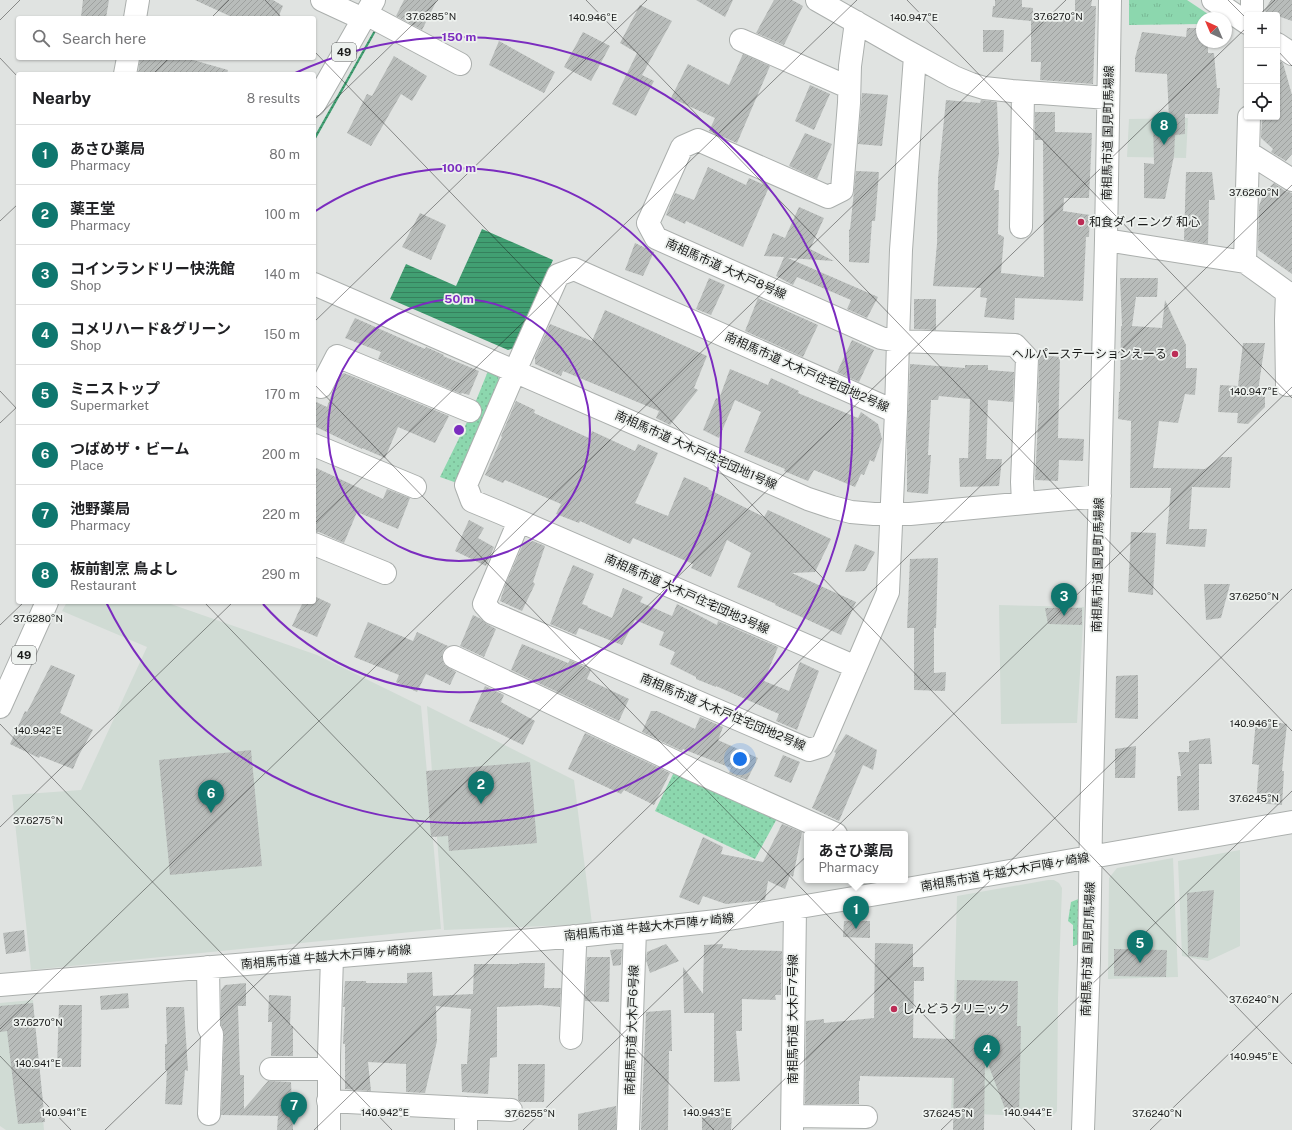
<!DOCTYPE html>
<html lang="en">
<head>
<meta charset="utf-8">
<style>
	body { margin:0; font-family:"Public Sans","Noto Sans JP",sans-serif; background:#f2f2f2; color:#202124 }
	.controls { position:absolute; right:12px; top:12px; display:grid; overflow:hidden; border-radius:4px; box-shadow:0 1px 3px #0004 }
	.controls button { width:36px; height:36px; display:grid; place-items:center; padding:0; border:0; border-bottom:1px solid #e0e0e0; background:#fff; color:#202124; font:20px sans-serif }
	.compass { position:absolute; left:1196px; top:12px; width:36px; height:36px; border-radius:50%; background:#fff; box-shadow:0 1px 3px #0004; rotate:316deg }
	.you { position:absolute; left:740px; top:759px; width:14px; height:14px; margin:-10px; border:3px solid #fff; border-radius:50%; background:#1a73e8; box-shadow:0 0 0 6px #1a73e833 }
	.badge { display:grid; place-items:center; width:26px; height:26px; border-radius:50%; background:#0f766e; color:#fff; font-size:13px; font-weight:700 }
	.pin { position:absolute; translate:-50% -33px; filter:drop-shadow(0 1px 2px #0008) }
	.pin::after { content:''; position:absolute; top:21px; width:14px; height:12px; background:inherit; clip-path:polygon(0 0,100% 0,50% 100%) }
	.popup { position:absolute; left:804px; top:831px; width:104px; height:52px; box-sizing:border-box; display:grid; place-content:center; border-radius:4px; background:#fff; filter:drop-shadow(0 1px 3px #0005); font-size:13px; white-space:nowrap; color:#757577 }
	.popup b { font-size:15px; color:#202124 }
	.popup::after { content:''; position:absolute; left:50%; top:100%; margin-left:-8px; border:8px solid transparent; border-top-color:#fff }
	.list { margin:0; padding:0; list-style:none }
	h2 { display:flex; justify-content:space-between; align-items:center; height:52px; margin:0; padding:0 16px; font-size:17px }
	h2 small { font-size:13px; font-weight:400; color:#757577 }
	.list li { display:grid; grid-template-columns:26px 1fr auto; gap:12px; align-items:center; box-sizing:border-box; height:60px; padding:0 16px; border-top:1px solid #e0e0e0 }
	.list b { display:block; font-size:15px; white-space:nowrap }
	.list p { margin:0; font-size:13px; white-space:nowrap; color:#757577 }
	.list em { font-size:13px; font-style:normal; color:#757577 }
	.icon { flex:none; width:22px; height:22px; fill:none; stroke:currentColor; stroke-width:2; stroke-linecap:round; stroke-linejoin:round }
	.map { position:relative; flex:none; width:1292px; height:1130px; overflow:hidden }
	.search { position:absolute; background:#fff; box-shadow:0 1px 3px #0004; left:16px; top:16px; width:300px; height:44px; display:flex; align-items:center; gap:10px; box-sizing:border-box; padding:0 14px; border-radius:4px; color:#757577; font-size:15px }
	.panel { position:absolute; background:#fff; box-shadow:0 1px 3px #0004; left:16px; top:72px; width:300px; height:532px; border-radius:4px }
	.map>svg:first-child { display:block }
	.built { fill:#d0dbd4 }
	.grass { fill:url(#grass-dots) }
	.park { fill:url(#park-tufts) }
	.water { fill:url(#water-rules) }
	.building { fill:url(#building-hatch) }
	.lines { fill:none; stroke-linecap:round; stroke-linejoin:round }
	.minor-casing { stroke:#abafad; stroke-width:24 }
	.major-casing { stroke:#abafad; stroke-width:24 }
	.minor { stroke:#fff; stroke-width:22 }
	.major { stroke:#fff; stroke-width:22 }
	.ticks { fill:none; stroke:#1a1b1a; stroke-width:1; stroke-opacity:0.45 }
	.ring { fill:none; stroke:#7b2cbf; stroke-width:2 }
	.poi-dot { fill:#bc2c55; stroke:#edf1ee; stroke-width:1.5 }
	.labels { text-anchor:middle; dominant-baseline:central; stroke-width:3.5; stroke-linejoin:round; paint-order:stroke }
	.shield { fill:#edf1ee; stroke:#595b5a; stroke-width:1 }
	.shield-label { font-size:11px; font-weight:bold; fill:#1a1b1a }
	.street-label { font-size:12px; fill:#1a1b1a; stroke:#edf1ee }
	.poi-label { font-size:12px; fill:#1a1b1a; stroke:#edf1ee; text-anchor:start }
	.ticks-label { font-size:10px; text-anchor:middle; fill:#1a1b1a; stroke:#edf1ee; stroke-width:3.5; stroke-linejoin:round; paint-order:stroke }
	.centre { fill:#7b2cbf; stroke:#edf1ee; stroke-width:2 }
	.ring-label { font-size:12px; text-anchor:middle; font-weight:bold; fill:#7b2cbf; stroke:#edf1ee; stroke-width:3.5; stroke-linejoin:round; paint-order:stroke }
</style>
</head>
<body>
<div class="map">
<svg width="1292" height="1130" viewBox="0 0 1292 1130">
	<defs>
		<pattern id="grass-dots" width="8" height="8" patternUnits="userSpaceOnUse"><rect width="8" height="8" fill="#8cd7ae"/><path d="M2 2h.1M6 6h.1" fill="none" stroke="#78b895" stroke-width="1.8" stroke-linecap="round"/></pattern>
		<pattern id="park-tufts" width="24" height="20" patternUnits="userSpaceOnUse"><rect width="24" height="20" fill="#8cd7ae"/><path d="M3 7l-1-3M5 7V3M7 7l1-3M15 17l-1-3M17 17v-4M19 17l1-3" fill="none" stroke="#78b895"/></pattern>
		<pattern id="water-rules" width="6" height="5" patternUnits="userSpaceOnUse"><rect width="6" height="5" fill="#419f72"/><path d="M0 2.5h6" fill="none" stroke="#36815d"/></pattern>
		<pattern id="building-hatch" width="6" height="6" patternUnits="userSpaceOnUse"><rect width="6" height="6" fill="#b8bcba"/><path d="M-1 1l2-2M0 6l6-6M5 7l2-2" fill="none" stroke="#9ea19f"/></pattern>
	</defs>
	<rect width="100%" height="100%" fill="#e0e3e1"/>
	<path class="built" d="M1188 118 1186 158 1127 157 1129 119Z
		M67 602H165L317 655 421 706 441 929 31 970 12 795 81 790 147 647 62 611Z
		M999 605 1084 607 1077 723 1001 724Z
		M427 706 574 780 592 924 444 930Z
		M1240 850V946L1208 961 1182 956 1178 861Z
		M1173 858 1178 977 1108 979 1109 878 1117 868Z
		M1048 880H1054L1059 883 1062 888 1058 998 1057 1111 1052 1117 951 1113 957 896Z
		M33 1000 44 1130H6L0 1126V1003Z"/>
	<path class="grass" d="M488 371 498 375 500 388 457 483 440 477 469 418Z
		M677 766 780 813 755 859 655 811Z
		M1081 898 1079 944 1073 946V925L1068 921 1071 902Z"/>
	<path class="park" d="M1129 0H1187L1214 18H1202V24L1129 25Z"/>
	<path class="water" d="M377 25 379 26 314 142V137Z
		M482 229 553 260 514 348 508 350 390 299 406 264 456 286Z"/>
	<path class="building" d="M83 0H109L106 18 81 17Z
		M195 0H273L283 6 278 18H234Z
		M404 0H437L422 30 396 16Z
		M696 0H733L725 17Z
		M774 0H792L803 6 784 45 756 33Z
		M995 0H1022V7L1033 8V12L1075 13V0H1092L1091 6H1096L1093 84 1040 80 1041 62H1031V21L992 17 993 6H995Z
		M1271 0H1292V21L1264 11Z
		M640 5 672 21 642 75 654 81 636 116 612 104 637 53 620 43Z
		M1187 28H1202V42H1208V53H1214L1217 88H1220L1218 114H1185V134L1175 135 1174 156 1165 199 1144 198V163L1154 164 1153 119H1169L1167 74 1135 72V58L1142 32 1186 37Z
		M983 30H1004L1003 52H983Z
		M583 32 610 46 591 81 564 67Z
		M499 41 555 72 544 93 489 65Z
		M743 54 770 66 737 143 709 131 715 118 671 98 688 64 729 85Z
		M394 56 427 76 412 101 401 94 371 146 347 133 367 94 372 96Z
		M140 58H186L228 70 227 74H138Z
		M1277 59 1283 63 1292 95V154L1286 161 1271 152 1273 149 1261 138 1262 117H1277Z
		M810 85 830 94 814 130 795 121Z
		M862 93 888 95 882 146 858 144Z
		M946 100 980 103 981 100 997 102 999 153 994 190H999L998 234 1004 237 1001 273 1044 277 1043 140H1035V112H1055V132L1092 133 1089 198H1064L1063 211 1090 215 1089 237H1086L1083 301 1015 298 1014 320 984 317 987 298 980 297 981 288 933 286 937 244 938 178Z
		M805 133 832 144 817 179 789 166Z
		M708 167 746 185 749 178 769 187 743 247 686 221 685 224 666 215 675 193 694 200Z
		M856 171 879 172 875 221H872L869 263 849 262V229L850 230Z
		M1186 172H1212L1215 200H1209L1208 244 1184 240Z
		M1274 183 1285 191 1292 193V274L1258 250 1259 206 1264 192Z
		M799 207 824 218 810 249 834 261 788 258 878 297 867 318 847 309 851 300 797 277 793 285 776 276 784 257 764 256 773 233 785 238Z
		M420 213 446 225 431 260 402 247Z
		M635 243 654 252 643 276 625 270Z
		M709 278 725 285 711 315 696 309Z
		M1120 278H1158L1157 297H1136L1132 326 1162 328 1165 300 1186 345V368H1197L1195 395 1185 394 1178 423 1159 421 1153 468 1205 469 1221 457H1232L1230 488 1192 487 1189 529H1207L1205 547 1166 544 1171 488H1130L1131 421 1118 419 1119 392H1120L1121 326H1122Z
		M758 298 818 325 803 357 745 331Z
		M914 299H936V330L914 329Z
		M605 310 707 356 694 388 698 390 670 425 656 418 659 411 563 371 561 376 535 364V357L550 324 592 341Z
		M355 318 425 349 426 347 444 355 443 356 479 371 469 395 462 393 461 394 378 359 381 352 345 338Z
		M852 340 874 350 859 382 837 372Z
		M1243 343H1265L1258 391H1265V407L1248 424 1237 423 1238 413 1218 412 1220 385 1238 386Z
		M1039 355 1060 357 1058 438 1084 439 1083 461 1059 460 1058 481 1035 480 1039 403H1038Z
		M910 364 965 368V365H988V370L1014 372 1013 402 988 400 986 459H1002L999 486 960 487 959 458H968L970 399 939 396 938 400H931L928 455H931L928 494 907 492V438Z
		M730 369 768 385 771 378 799 391 798 393 858 418 861 412 878 424 882 439 874 462 870 460 864 475 861 474 855 487 814 470 808 481 784 471 785 469 744 452 761 412 735 400 719 438 703 430 716 398 719 399Z
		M344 373 449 416 435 443 398 427 385 458 362 448V449L314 426V401L327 407 332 393 341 375Z
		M516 401 535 410 534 413 589 438 592 431 635 451 638 444 658 453 635 503 668 516 684 477 709 488 708 489 764 517 768 510 831 539 815 572 792 573 856 602 841 635 775 605 776 604 737 587 751 553 727 540 711 577 691 568 693 564 633 538 630 544 580 521 579 523 556 514 561 504 505 480 503 483 485 475 502 437 501 436Z
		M314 467 383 499 387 489 410 498 398 529 357 512 344 543 319 532H314Z
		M469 520 484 528 478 538 494 547 486 566 455 551Z
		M1131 532 1156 533 1153 595 1128 592Z
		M533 541 545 546 533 582 535 584 522 611 500 601 506 583 523 544Z
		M855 544 875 552 865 571 845 572Z
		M938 558 936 628H934V673L946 672 945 691 914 690V628H907L910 559Z
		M573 565 594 574 582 604 588 606 587 607 612 618 623 588 643 597 640 602 672 616 677 604 717 625 718 621 778 647 764 681 789 691 800 662 819 671 797 730 776 721 779 714 716 686V687L696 679V677L670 664 675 652 659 645 664 632 635 620 622 645 579 628 576 635 550 624 563 589Z
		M1204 584H1230L1221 618 1206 620Z
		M314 596 331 604 317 637 292 626 303 602H314Z
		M1045 608H1082V625L1048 624Z
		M473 615 481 619 487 624 496 629 484 657 460 646Z
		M368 622 413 641 417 632 448 646 443 651 442 658 444 664 456 672 450 685 426 674 417 692 396 682 399 675 354 657Z
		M522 644 568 663 570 660 591 670 587 679 629 699 619 721 511 670Z
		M51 665 75 675 60 713 93 730 79 755 73 769 40 756 39 758 10 744 25 711 27 712Z
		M1138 675V719L1115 718 1116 676Z
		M485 686 504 695 501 702 535 721 523 745 488 728V729L469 721Z
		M651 711H657L695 729 700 717 723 727 718 740 758 758 747 780 729 773 731 768 683 749 682 751 642 732Z
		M1256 720 1287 724 1282 771H1284L1282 805 1256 803 1259 765 1252 764Z
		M585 733 670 773 654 805 624 790 621 794 568 769Z
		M846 734 877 750 873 770 863 765 839 821 812 808 836 753 834 752Z
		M1210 738 1212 764H1199V810L1178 811 1177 776H1181L1178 752H1189V741Z
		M1136 746 1135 778H1115V749Z
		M251 750 262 866 170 875 159 760Z
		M783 755 800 762 791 783 774 776Z
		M530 762 537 843 449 851 448 836 431 837 426 771Z
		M782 824 802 832 793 877 790 875 785 889 768 881 765 900 726 904 703 896 699 905 679 897 703 837 723 847 721 854 763 862Z
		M1214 890 1208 958 1188 956 1187 893Z
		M844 921H870V938L843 937Z
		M24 930 26 951 6 954 3 933Z
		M875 943 913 944V967H924V981H914L913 1038 955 1039 957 980 1018 981 1017 1026H1021L1019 1115 1007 1114 985 1056 984 1130H953L954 1078 860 1076V1081H859V1104H805L806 1021 824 1019V1023L874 1018Z
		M666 944 679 961 650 973 646 960 647 952Z
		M723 944 722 948 737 949 738 950 782 951 781 995H775L776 1000 742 999V1031H736L740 1081 714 1082V1013H684L683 967 703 994 704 945Z
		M622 949 621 965 613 966 610 950Z
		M1114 949 1167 950 1166 977 1114 976Z
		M587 957H610L609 1002 585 1001Z
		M519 963H545L544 988H561L560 1007 540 1005 497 1007V1057L490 1058 488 1094 462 1092 461 1064H467L471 1009 436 1006 437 1041 425 1093 406 1092V1064L368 1062 371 1091 345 1089V1044H343L345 1007H343L345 981H366V983H407V973L432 972 433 996 473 994 474 964H519Z
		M246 983V1006H238L240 1075H244V1109L268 1081 291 1082 293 1130H277L278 1116 221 1115 224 1034 221 1025V990L225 985Z
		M128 993 129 1008 101 1010 100 996Z
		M269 995 291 996 290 1026H293V1056H271L272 1022H268Z
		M33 1003 45 1122 18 1124 7 1031 0 1032V1006Z
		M59 1005H82L81 1067H57Z
		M166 1007H184L188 1071 185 1070 182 1105 165 1104 167 1070H165V1044H167Z
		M671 1010 672 1051H669L668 1130H641L646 1012Z
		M518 1064H545L544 1102H520L518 1100Z
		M616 1106V1130H578V1114Z
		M702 1111 732 1114 731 1130H702Z"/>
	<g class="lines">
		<defs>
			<path id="minor" d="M322 0 363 19
				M817 0 905 50 954 77 971 84 984 88 1012 91 1108 98
				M1213 0 1247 23
				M366 14 460 64
				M1252 15V0
				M135 18 138 0
				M856 22 850 66 849 103 842 190 828 197 698 140 682 147 648 223 656 238 881 338 898 341 901 250 915 56
				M741 40 848 87
				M1277 44 1292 54
				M125 74 128 58
				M1249 153 1292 180
				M1021 227 1023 92
				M1106 240 1245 262 1292 296
				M1245 262 1249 117
				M314 284 808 499 832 507 851 512 874 514H910L1100 496
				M314 384 321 387 337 356 470 411
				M1287 385 1286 320 1287 292
				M896 412 898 341 1015 345 1027 358 1022 482 1023 503
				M314 445 415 487
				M519 521 484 604 492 613 809 750 822 746 888 592 896 412 574 269 558 275 515 371 466 485 472 501 501 513 856 667
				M314 544 385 573
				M454 657 697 772 836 834
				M208 967 209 1028 212 1034 209 1114
				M0 985 578 936 717 921 901 890 1292 822
				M571 1038 575 947 574 936
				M271 1069H329
				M328 1101 466 1108V1130
				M466 1108 511 1110
				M793 1116 866 1117
				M329 1130V1056L332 957
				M628 1130 635 930
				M792 1130 795 908
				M1083 1130 1089 960 1091 824 1099 523 1106 240 1110 0"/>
			<path id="major" d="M314 105 374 0
				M0 707 47 602"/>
		</defs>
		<use href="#minor" class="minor-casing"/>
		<use href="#major" class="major-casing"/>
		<use href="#minor" class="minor"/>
		<use href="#major" class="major"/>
	</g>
	<path class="ticks" d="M265 0 282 18M586 0 1292 731M907 0 1292 398M1228 0 1247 19M1259 15 1275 0M211 18 229 0M0 20 20 0M1277 50 1292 66M314 51 1292 1064M0 58 18 77M153 74 169 58M314 120 438 0M0 221 18 204M314 322 647 0M314 384 1035 1130M0 391 18 410M0 423 18 406M314 524 857 0M204 602 714 1130M0 625 24 602M0 724 392 1130M0 827 233 602M0 1029 1066 0M0 1056 71 1130M105 1130 1247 27M314 1130 1292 185M523 1130 1292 387M732 1130 1292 589M941 1130 1292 791M1150 1130 1292 993"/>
	<g class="ring">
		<circle cx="459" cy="430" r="131"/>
		<path d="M314 212A262 262 0 1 1 263 604"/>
		<path d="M293 74A393 393 0 1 1 106 602"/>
	</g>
	<g class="poi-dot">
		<circle cx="1081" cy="222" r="4"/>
		<circle cx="1175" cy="354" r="4"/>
		<circle cx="894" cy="1009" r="4"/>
	</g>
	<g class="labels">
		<g class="shield">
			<rect x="332" y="43" width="24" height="18" rx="3"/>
			<rect x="12" y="646" width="24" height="18" rx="3"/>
		</g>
		<g class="shield-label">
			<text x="344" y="52">49</text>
			<text x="24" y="655">49</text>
		</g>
		<g class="street-label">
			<text transform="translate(1108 133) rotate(-89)">南相馬市道 国見町馬場線</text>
			<text transform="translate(726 269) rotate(24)">南相馬市道 大木戸8号線</text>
			<text transform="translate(807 372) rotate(24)">南相馬市道 大木戸住宅団地2号線</text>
			<text transform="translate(696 450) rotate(24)">南相馬市道 大木戸住宅団地1号線</text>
			<text transform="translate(1098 565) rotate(-89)">南相馬市道 国見町馬場線</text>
			<text transform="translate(687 594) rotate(24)">南相馬市道 大木戸住宅団地3号線</text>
			<text transform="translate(723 712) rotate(23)">南相馬市道 大木戸住宅団地2号線</text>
			<text transform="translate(1005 872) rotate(-10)">南相馬市道 牛越大木戸陣ヶ崎線</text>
			<text transform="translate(649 927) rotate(-6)">南相馬市道 牛越大木戸陣ヶ崎線</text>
			<text transform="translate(1088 949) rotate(-88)">南相馬市道 国見町馬場線</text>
			<text transform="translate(326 957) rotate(-5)">南相馬市道 牛越大木戸陣ヶ崎線</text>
			<text transform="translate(793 1019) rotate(-90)">南相馬市道 大木戸7号線</text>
			<text transform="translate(632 1030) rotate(-88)">南相馬市道 大木戸6号線</text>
		</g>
		<g class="poi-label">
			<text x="1089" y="222">和食ダイニング 和心</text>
			<text x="1167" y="354" text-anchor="end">ヘルパーステーションえーる</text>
			<text x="902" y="1009">しんどうクリニック</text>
		</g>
	</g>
	<g class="ticks-label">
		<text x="431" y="20">37.6285°N</text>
		<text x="1058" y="20">37.6270°N</text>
		<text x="593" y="21">140.946°E</text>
		<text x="914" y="21">140.947°E</text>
		<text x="1254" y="196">37.6260°N</text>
		<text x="1254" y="395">140.947°E</text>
		<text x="1254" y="600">37.6250°N</text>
		<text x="38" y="622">37.6280°N</text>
		<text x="1254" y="727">140.946°E</text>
		<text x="38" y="734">140.942°E</text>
		<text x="1254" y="802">37.6245°N</text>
		<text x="38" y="824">37.6275°N</text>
		<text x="1254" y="1003">37.6240°N</text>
		<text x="38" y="1026">37.6270°N</text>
		<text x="1254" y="1060">140.945°E</text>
		<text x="38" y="1067">140.941°E</text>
		<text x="64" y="1116">140.941°E</text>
		<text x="385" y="1116">140.942°E</text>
		<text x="707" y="1116">140.943°E</text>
		<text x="1028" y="1116">140.944°E</text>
		<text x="530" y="1117">37.6255°N</text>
		<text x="948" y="1117">37.6245°N</text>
		<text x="1157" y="1117">37.6240°N</text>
	</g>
	<circle cx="459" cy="430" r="6" class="centre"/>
	<g class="ring-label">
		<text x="459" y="41">150 m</text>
		<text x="459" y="172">100 m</text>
		<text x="459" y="303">50 m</text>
	</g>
</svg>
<div class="controls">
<button>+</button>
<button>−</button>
<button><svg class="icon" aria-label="locate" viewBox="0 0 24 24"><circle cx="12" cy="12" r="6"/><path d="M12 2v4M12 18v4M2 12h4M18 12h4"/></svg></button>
</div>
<svg class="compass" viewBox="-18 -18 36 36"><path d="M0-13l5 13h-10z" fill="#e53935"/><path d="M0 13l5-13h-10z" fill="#757577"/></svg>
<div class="you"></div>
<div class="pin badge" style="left:856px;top:929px">1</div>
<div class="popup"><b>あさひ薬局</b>Pharmacy</div>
<div class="pin badge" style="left:481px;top:804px">2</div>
<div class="pin badge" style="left:1064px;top:616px">3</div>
<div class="pin badge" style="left:987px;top:1068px">4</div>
<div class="pin badge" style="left:1140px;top:963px">5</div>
<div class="pin badge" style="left:211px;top:813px">6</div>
<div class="pin badge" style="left:294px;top:1125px">7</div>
<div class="pin badge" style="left:1164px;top:145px">8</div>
<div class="search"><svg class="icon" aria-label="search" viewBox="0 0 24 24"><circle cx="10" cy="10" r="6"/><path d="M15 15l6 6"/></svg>Search here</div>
<section class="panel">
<h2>Nearby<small>8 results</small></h2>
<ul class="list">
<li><span class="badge">1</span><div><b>あさひ薬局</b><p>Pharmacy</p></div><em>80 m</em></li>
<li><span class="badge">2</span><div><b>薬王堂</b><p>Pharmacy</p></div><em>100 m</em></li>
<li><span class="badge">3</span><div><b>コインランドリー快洗館</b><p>Shop</p></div><em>140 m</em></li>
<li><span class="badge">4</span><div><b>コメリハード&amp;グリーン</b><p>Shop</p></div><em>150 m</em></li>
<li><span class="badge">5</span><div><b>ミニストップ</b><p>Supermarket</p></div><em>170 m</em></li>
<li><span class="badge">6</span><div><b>つばめザ・ビーム</b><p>Place</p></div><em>200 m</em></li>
<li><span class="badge">7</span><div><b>池野薬局</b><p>Pharmacy</p></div><em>220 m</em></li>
<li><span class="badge">8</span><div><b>板前割烹 鳥よし</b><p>Restaurant</p></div><em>290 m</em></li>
</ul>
</section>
</div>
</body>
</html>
